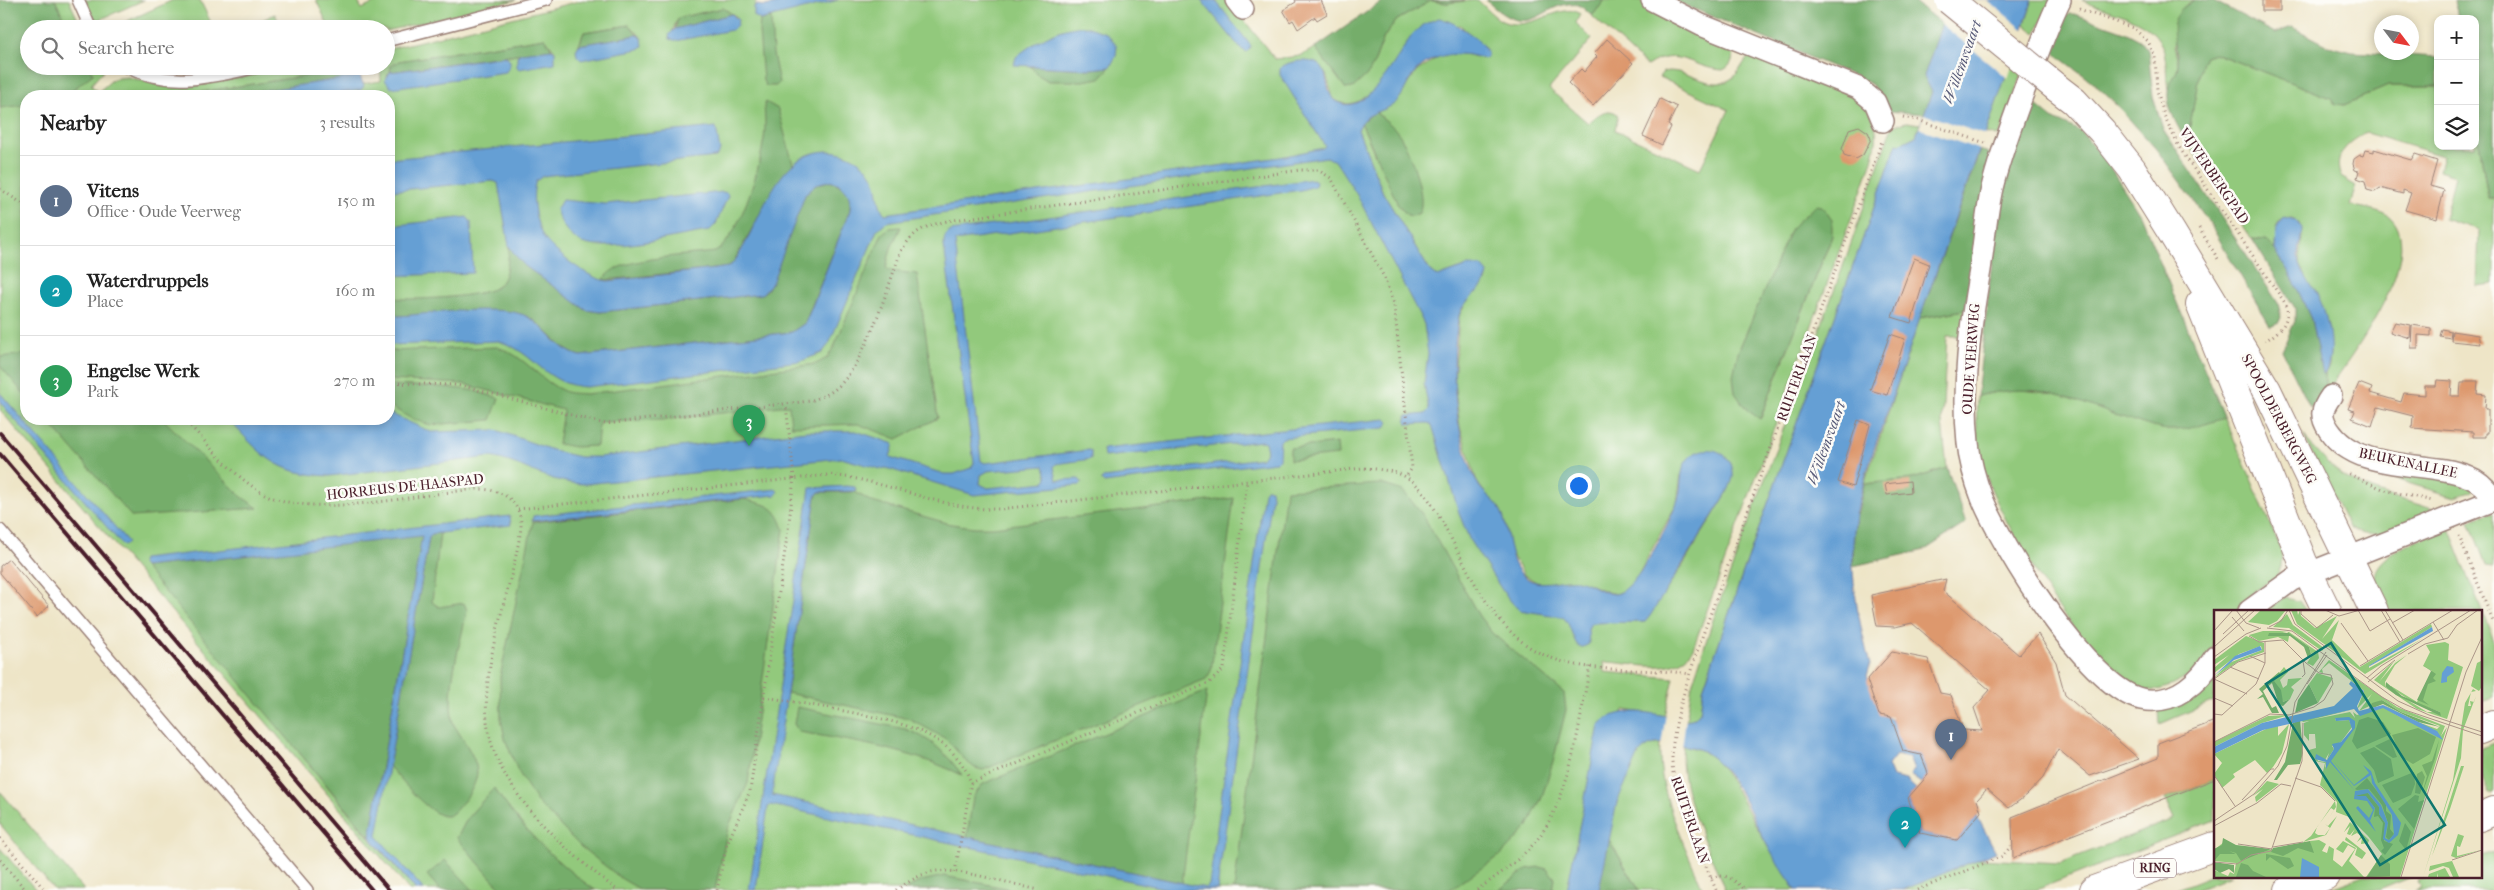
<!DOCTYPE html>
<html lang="en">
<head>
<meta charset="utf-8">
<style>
	body { margin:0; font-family:"IM FELL French Canon",serif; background:#f6f6f6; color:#222 }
	.controls { position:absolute; right:15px; top:15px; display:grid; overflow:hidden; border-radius:10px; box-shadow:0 2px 8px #0003 }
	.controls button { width:45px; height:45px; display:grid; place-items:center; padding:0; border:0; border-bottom:1px solid #e0e0e0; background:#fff; color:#222; font:25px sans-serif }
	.compass { position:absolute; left:2374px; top:15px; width:45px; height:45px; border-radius:50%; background:#fff; box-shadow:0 2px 8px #0003; rotate:122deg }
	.you { position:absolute; left:1578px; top:485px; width:18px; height:18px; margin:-12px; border:4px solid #fff; border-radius:50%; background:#1a73e8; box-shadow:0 0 0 8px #1a73e833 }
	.badge { display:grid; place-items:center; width:32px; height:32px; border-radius:50%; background:#1f6fb2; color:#fff; font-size:16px; font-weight:700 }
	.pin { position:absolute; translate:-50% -41px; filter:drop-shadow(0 1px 2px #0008) }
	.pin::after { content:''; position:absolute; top:26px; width:18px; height:15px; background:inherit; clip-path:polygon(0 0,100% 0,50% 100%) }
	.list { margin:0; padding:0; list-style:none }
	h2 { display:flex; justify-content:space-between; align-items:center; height:65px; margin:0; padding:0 20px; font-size:21px }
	h2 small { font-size:16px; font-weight:400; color:#767676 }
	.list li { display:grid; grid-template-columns:32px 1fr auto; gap:15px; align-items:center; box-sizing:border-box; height:90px; padding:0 20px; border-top:1px solid #e0e0e0 }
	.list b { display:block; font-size:19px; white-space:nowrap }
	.list p { margin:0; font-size:16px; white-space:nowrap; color:#767676 }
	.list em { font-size:16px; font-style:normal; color:#767676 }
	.icon { flex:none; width:28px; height:28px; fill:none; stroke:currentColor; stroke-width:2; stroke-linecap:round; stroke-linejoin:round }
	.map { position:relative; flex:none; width:2494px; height:890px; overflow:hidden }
	.search { position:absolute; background:#fff; box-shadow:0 2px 8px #0003; left:20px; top:20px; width:375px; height:55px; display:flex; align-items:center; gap:12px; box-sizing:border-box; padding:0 18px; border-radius:28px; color:#767676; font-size:19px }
	.panel { position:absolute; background:#fff; box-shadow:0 2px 8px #0003; left:20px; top:90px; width:375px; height:335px; border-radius:20px }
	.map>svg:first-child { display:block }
	.green { fill:#92c97b; stroke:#6e7453; fill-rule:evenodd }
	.forest { fill:#75ad6b; stroke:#60664b }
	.water { fill:#659fd4; stroke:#585f80; fill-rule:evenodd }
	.pier { fill:#eee5c7 }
	.building { fill:#dd986d }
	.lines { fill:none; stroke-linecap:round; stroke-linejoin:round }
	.service-casing { stroke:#9c8279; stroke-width:14 }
	.minor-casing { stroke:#9c8279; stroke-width:24 }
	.secondary-casing { stroke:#9c8279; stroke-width:30 }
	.primary-casing { stroke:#9c8279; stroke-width:30 }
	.path { stroke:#9c8279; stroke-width:3; stroke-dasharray:1 4; stroke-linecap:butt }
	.service { stroke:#fff; stroke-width:11 }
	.minor { stroke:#fff; stroke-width:21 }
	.secondary { stroke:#fff; stroke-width:28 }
	.primary { stroke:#fff; stroke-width:28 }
	.rail { stroke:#4a1f2b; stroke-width:4 }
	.secondary-bridge-casing { stroke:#9c8279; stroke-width:30; stroke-linecap:butt }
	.secondary-bridge { stroke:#fff; stroke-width:28 }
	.labels { text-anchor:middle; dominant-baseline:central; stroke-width:5; stroke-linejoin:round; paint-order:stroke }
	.shield { fill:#fdfcf7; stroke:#806168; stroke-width:1 }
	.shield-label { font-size:12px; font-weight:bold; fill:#4a1f2b }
	.street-label { font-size:14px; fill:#4a1f2b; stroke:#fdfcf7 }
	.water-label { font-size:15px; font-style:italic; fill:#565977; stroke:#fdfcf7 }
	.inset-road { fill:none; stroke:#ac9689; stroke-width:1 }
	.view { fill:#0f766e; fill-opacity:0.15; stroke:#0f766e; stroke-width:2.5 }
	.inset-edge { fill:none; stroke:#4a1f2b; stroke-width:2.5 }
</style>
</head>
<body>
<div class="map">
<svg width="2494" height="890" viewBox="0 0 2494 890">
	<rect width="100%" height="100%" fill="#fdfcf7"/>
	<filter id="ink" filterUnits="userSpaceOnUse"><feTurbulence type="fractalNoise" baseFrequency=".02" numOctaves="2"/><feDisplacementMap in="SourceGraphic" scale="10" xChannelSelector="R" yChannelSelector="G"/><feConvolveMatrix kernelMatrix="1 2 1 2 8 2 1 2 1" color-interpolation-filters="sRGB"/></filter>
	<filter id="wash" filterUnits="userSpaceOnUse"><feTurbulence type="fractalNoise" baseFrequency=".0096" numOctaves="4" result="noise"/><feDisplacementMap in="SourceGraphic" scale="20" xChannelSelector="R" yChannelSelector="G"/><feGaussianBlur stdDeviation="1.12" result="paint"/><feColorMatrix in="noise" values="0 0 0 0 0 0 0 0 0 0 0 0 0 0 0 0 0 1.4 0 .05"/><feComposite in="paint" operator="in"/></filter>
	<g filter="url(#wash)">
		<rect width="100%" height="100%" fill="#eee5c7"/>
		<path class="green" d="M0 0 29 29V66L93 74 89 66H104L103 71 91 85 98 92 112 80 118 78 128 77 167 87H186L302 66 357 68 189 94 186 96H26V419H389V96H276L381 81 380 66H386V51L393 48 583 0H757L754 7 825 0H1209L1250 46 1215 0H1228L1275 59 1300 56 1315 48 1349 89 1375 61 1384 37 1397 20 1431 1 1447 3 1478 0C1485 7 1493 16 1502 21 1529 34 1564 0 1580 14L1576 23 1592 39 1549 89 1588 123C1597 116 1605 107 1616 113L1618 116 1615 130 1700 169 1729 110 1659 77 1663 72C1685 66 1711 93 1731 79 1740 73 1743 61 1751 55L1858 98C1889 127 1874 153 1862 189L1692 651C1673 677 1632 662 1604 662L1605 672 1674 678 1665 716 1624 710 1583 890H419L142 561 373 842 416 890H409L0 410V402L123 545 127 544 0 393ZM723 8 737 17 672 32 678 18ZM630 25 642 38 577 49 584 32ZM1460 25 1486 49 1484 59 1461 53 1438 57 1417 71 1392 105 1375 112C1405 135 1408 153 1420 188L1375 155 1361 122 1358 130 1383 193 1430 271 1435 275 1440 276 1468 266 1487 280 1469 297 1459 316 1454 382 1460 427 1477 482 1503 518 1510 552 1524 575 1538 583H1587L1607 592 1616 594 1624 591 1635 581 1677 503 1681 475 1731 464 1733 476 1727 493 1683 565 1645 622H1604L1506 578 1441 391 1434 303 1285 65 1326 74 1333 98C1364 124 1400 55 1414 34ZM545 38 555 51 517 56 521 53 506 56 508 58 387 75 390 72 391 66 399 61ZM1832 236 1761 418 1760 419 1738 352 1766 289Z
			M55 0H69L82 29H69Z
			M85 0H144L99 20 94 18Z
			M173 0H200L214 29H110Z
			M316 0H357L362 9 381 0H516L386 31V29H320L328 25Z
			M1605 0H1639L1733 49C1734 58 1732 66 1723 70 1694 69 1677 45 1647 66L1592 16Z
			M2033 0H2051L2036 34 2025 24Z
			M2082 0H2194L2186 5 2174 45 2178 62 2177 72 2168 90C2166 78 2167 64 2164 52 2154 15 2110 15 2082 0Z
			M275 14 282 29H243Z
			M2017 43 2030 52 2000 134 1996 136 1986 133Z
			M2214 53 2332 98 2336 104 2344 105 2388 86H2438V146H2475V116L2488 198H2494V284L2477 286 2479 230 2444 219 2455 176 2439 171 2443 156 2366 133C2348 142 2332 156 2341 177L2356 186 2350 205C2361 208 2382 210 2390 217 2430 255 2348 361 2325 394V373L2329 366 2330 352 2306 277 2300 264 2302 234 2299 223 2290 218 2280 221 2276 228 2275 250 2265 240 2252 239 2187 142 2201 63 2205 56Z
			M152 66H223L181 73Z
			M1906 122 1920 124 1916 136 1900 144 1897 143 1743 573 1703 689 1700 712 1695 718 1686 720 1692 685 1713 620 1842 269 1891 129 1895 125Z
			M1965 310 1961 336H1947L1942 422 1947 468 1913 479 1864 484 1920 318Z
			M2013 389 2065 395 2119 416 2169 430 2225 418 2282 552 2281 567 2276 577 2256 590 2236 611H2215C2215 620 2218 633 2215 642 2210 656 2197 671 2184 679 2171 686 2160 692 2145 690 2093 684 1995 513 1982 464 1976 442 1976 419 1977 396Z
			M2303 434C2346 492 2370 488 2432 509V515C2407 524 2374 545 2349 528Z
			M2350 459 2465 482 2473 489 2471 492 2454 497 2378 474Z
			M2494 513V566L2486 565 2469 520Z
			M2449 528 2494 641V698L2480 702V611H2386C2382 601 2376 590 2375 578 2375 552 2429 536 2449 528Z
			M2285 598 2299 601 2306 611H2263Z
			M2215 672 2214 701 2160 724 2159 709C2185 703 2200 694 2215 672Z
			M2494 743V793L2489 794 2480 773V748Z
			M1651 744H1660C1657 794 1685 844 1703 890H1639L1608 838C1614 812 1626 756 1651 744Z
			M1683 745 1701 750 1717 761 1733 784 1768 847 1796 890H1725C1709 849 1676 789 1683 745Z
			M2215 779V820L2036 890H1903L1979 859 2060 863 2174 819 2165 799Z
			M0 791 84 890H54L0 824Z
			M0 848 36 890H0Z
			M2494 852V890H2414L2421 887 2418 881 2431 876H2480V857Z
			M2215 874V876H2231L2196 890H2174Z
			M2364 876H2414L2379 890H2325Z"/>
		<path class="forest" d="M0 0H55L69 29H29V66H89L93 74 65 96H26V105L0 108Z
			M1384 0H1464L1447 3 1431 1 1397 20 1384 37 1375 61 1369 73 1353 88 1346 89 1315 48Z
			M1486 0H1605L1592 16C1587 12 1582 6 1576 4 1542 0 1532 46 1486 0Z
			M1673 0H1912L1942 24 1924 76 1932 92 1924 114 1888 111 1872 85 1864 80Z
			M2194 0H2212L2275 33 2292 27 2329 46 2352 52 2438 57V86H2388L2344 105 2335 104 2331 98 2214 53 2205 56 2201 64 2187 142C2179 129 2166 108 2168 91 2169 81 2179 74 2178 62 2176 34 2162 21 2194 0Z
			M2455 0H2494V198H2488L2475 116V19H2458Z
			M723 8 732 14 675 29 678 18Z
			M2069 14H2074L2125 32 2140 40 2148 50 2153 97 2163 129 2278 303 2281 317 2279 322 2270 326 2209 222 2156 149 2114 102 2090 80 2049 49 2061 20Z
			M771 18 773 54 779 83 776 86H766L763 81 759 31 760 20Z
			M630 25 638 35 579 45 584 32Z
			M545 38 552 49 390 72 391 66 399 61Z
			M1030 66 1090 69 1110 67 1100 78 1083 81H1048L1037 74Z
			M357 68 360 76 229 96H186L188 94Z
			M2031 101 2052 118 2082 132 2108 164 2140 214 2225 418C2208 423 2187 431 2169 430 2155 429 2141 423 2128 419 2067 400 2045 380 1977 396L2000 189Z
			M766 102 778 109 793 164 775 187 733 263 728 267 715 269 604 280C609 258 693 255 715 252 738 240 759 171 763 144 766 131 765 118 764 105Z
			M1375 112C1385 120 1396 127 1402 139 1411 155 1427 197 1419 213L1413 216 1407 215 1398 205 1361 122Z
			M1980 150 1989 153 1991 160 1965 310 1920 318Z
			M828 181C844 184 852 194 850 210L805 323 792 332 580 356C559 350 549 331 532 319 511 304 427 315 399 316L389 314V297C404 302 487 297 498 286 508 277 508 258 509 246L525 266 581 306 586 310 600 312 762 294 768 289 805 195 813 186Z
			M1816 205 1822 206 1832 220V236L1760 419 1747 410 1735 393 1733 376 1738 352 1791 228Z
			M901 227 891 248 886 268 891 271 917 274 938 418 897 439 858 424 791 426 789 405 663 420 599 422 597 446 575 447 558 444 563 410 463 384 389 380V351L497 347C525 355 540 382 566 392 572 394 580 393 586 394L816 364 827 358 834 347 882 234 889 228Z
			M2252 239 2265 240 2275 250 2293 279 2311 319 2323 374 2325 373V394L2310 407 2282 350 2295 321V308Z
			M26 354V396L0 366V357Z
			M389 385 441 387 471 390 499 398 491 420 430 425 410 418 390 406Z
			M46 419H163L242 497 258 508 132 517Z
			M1337 443 1338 455 1290 460V448Z
			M1947 468 1966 523 1925 550 1853 566 1854 530 1864 484 1913 479Z
			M1381 484 1403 491 1423 515 1479 616 1492 633 1564 693 1566 710 1554 758 1542 797 1527 828 1501 855 1449 890H1234L1286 490Z
			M819 492H855L872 502 951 524 974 527H993L1234 498 1211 671 1206 679 983 770 975 768 967 762 946 739 910 719 787 693 816 496Z
			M744 499C766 505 776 504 784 529L748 783 728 828 715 890H641L622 879 581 847 537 802 518 771 505 739 501 719 500 677 533 522Z
			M440 533 432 602 439 607 464 603 467 610C460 647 446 685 453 723 460 736 476 756 477 771 477 782 470 794 463 802 458 807 453 816 446 816 432 818 398 777 389 766L429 538 432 534Z
			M421 535 422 537 370 837 144 567Z
			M1207 691 1182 883 967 837 973 797 983 784Z
			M797 707 905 729C931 738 946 753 962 775 910 750 856 742 799 732L794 724Z
			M494 788C522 829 555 862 595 890H504L493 880 457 838 468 817Z
			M1608 838 1639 890H1599Z
			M445 860 473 890H440L427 875Z
			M1539 867 1547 869 1555 878 1553 890H1499L1527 869Z
			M944 876 1016 890H905L921 881Z"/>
		<path class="water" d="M793 0H838L760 20 754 16V7L757 5 765 6Z
			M1201 0H1215L1251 46 1249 50 1247 52 1241 49Z
			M1966 0H2033C1990 121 1946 242 1904 364 1888 413 1859 480 1854 531 1849 577 1859 621 1870 665L1867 676 1882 715C1906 724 1920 751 1928 775L1921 783 1910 775 1914 770 1909 758 1896 755 1888 765 1893 777 1906 780 1916 789 1908 798 1920 833 1956 841 1977 816 1996 852 1903 890H1796C1786 875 1775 861 1767 845 1750 813 1735 771 1703 751 1694 746 1680 745 1670 744 1657 743 1648 743 1639 754L1617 802 1599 890H1567L1599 725C1622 702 1657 715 1686 720L1695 718 1700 712 1703 689 1743 573 1897 143 1900 144 1916 136 1932 92 1924 76 1942 24Z
			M732 14 738 20 737 25 732 30 675 41 670 39 669 35 675 29Z
			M1439 18C1452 20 1489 42 1487 57L1484 59C1459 49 1426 54 1411 78 1405 87 1403 97 1394 104 1380 114 1365 111 1358 130L1383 193 1430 271 1435 275 1440 276 1468 266H1482L1488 273C1487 290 1463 298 1459 316 1449 366 1454 435 1477 482 1482 494 1496 499 1501 511 1511 531 1505 570 1532 581 1546 586 1562 578 1577 580 1590 582 1602 594 1615 594 1636 593 1670 521 1677 502 1683 488 1678 471 1688 459 1702 442 1731 449 1733 472 1734 479 1730 486 1727 493L1650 616 1645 622 1591 623 1588 629 1589 644 1581 648C1572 643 1572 625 1563 617L1519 610 1506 596 1470 541 1460 516 1432 425 1428 423 1407 424 1406 416 1425 414 1429 410 1424 384 1428 354 1424 324 1357 195 1336 162 1327 157 886 222 877 230 829 344 822 353 801 361 586 387C544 385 535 351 498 341L389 345V314L399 316C428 314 505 303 528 317 547 328 557 350 580 356L792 332 805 323 811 309 850 210C853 179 822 172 805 195L772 283 762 294 600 312 586 310 525 266 515 255 509 246 498 183 493 181 389 191V159L716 127 720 151 716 157 543 176 536 181C530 196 536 225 544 238 554 252 590 280 608 281L715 269 728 267 733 263C761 227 772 153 827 151 841 151 855 157 865 166 882 182 875 204 885 214L1280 157 1323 148 1325 146 1280 75V68C1287 63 1294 61 1302 61 1332 60 1322 81 1333 99 1365 125 1398 53 1413 34 1420 26 1429 21 1439 18Z
			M1086 26 1106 33 1117 46 1116 56 1110 67 1090 69 1014 65 1016 57C1037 40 1059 27 1086 26Z
			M638 35 642 38 643 46 639 49 581 60 577 56 576 50 579 45Z
			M552 49 555 51V63L519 69 517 67V56L521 53Z
			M506 56 510 61V65L506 72 391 88 385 80 390 72Z
			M360 76 364 86 361 90 320 96H229Z
			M1313 179 1316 181 1315 186 1301 190 955 241 981 461 985 463 1089 450 1091 451V459L1056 464 1054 467 1057 480 1079 479 1082 483 1080 485 974 495 886 468 880 469 841 458 585 484C544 483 526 463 490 457L330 476C275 474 263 456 228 419H389V413L431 432 496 430 558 452 580 457H600L806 431H856L894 444 890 457 944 474H954L971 468 974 463 944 246C944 239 944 236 951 231ZM1044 466 1047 477 1045 482 988 488 980 484 981 475 988 471Z
			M723 192 727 193 728 196 716 224 709 231C681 235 606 253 582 243 568 236 561 224 556 210L562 200 605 204Z
			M467 217 471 222 473 273 389 276V226Z
			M2284 218 2296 221 2302 228C2302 239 2297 252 2300 263 2302 274 2311 284 2317 294 2328 314 2336 353 2325 373L2322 374 2311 319 2293 279 2275 250 2276 228Z
			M0 393 128 542 127 543 123 546 0 402Z
			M1386 419 1389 422 1385 428 1283 438 1280 441 1279 459 1276 462 1104 483 1101 480 1103 478 1262 458 1267 451 1265 442 1262 441 1104 457 1103 449Z
			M847 486 855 487 856 491 819 492 816 496 772 795 1206 888 1209 885 1264 492 1267 488 1271 489 1272 496 1217 890H1173L771 805 768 807 756 890H749L810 488Z
			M776 489 778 492 776 495 532 521 533 516Z
			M510 516 511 525 432 534 429 538 377 836 424 890H416L370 837 422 536 144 567 141 563 142 559Z"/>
		<path class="pier" d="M1963 0H1987L2025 31 2008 78 1940 23Z
			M1924 114 1988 136 1983 151 1919 128Z
			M1666 714 1686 718 1682 748 1661 746Z"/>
		<g id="blocks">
			<path class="building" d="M1295 0H1321L1327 14 1317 20 1315 17 1298 29 1293 20 1290 22 1283 10 1296 2Z
				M2262 0H2280V11H2262Z
				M1607 39 1633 63 1593 106 1568 83 1581 69 1584 72 1597 57 1594 54Z
				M1660 99 1677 107 1668 125 1671 127 1662 145 1643 136Z
				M1859 126 1868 132 1871 139 1863 155 1856 159 1844 155 1842 149 1849 129Z
				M2374 149 2411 160 2415 154 2437 161 2430 186 2444 190 2437 219 2405 210 2411 193 2403 190V194L2380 188 2375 192 2367 190 2365 181 2357 178 2359 171 2355 170 2353 164 2354 159 2360 155 2363 156 2365 150 2374 152Z
				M1914 258 1929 264 1911 323 1892 317Z
				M2395 322 2411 325 2410 338 2390 332Z
				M2412 325 2431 328V336L2418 335V348H2411Z
				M2442 329 2451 331 2450 338 2440 336Z
				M2452 331 2478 335 2480 344 2451 341Z
				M1890 334 1905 339 1887 395 1870 390Z
				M2437 380 2452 381 2451 396H2460L2461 383H2465V381H2478L2477 394 2486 395 2485 409H2488V433H2486V437H2473V432L2412 428 2413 416 2378 407 2372 426 2352 418 2355 411 2348 409 2359 383 2372 388 2370 393 2401 402 2404 393 2425 395V386H2436Z
				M1858 420 1870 425 1853 487 1838 482Z
				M1910 481 1911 492 1887 495 1885 484Z
				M9 559 49 606 37 617 0 573V566Z
				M1946 579 1943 591 2019 655 2038 634 2056 662 2065 695 2139 759 2090 776 2058 749 2043 778 2027 795 2009 808 1987 789 1977 800 1981 812 1957 840 1920 833 1908 798 1928 775 1927 770 1921 755 1903 751 1891 717 1879 715 1867 680 1892 652 1928 659 1940 693 1951 695 1963 730 1982 731 1974 708 1990 690 1912 623 1895 627 1877 626 1871 595Z
				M2215 721V779L2013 858 2012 817 2158 758V743Z"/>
		</g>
	</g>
	<g filter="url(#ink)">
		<use href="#blocks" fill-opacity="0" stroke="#9c8279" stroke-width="1"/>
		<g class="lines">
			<defs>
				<path id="service" d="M78 0 91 29
					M386 41 546 0
					M124 66C173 90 214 76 263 66
					M0 530 307 890"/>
				<path id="minor" d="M1236 0 1243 9
					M1652 0 1701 25 1858 88 1875 102 1883 121
					M2060 0C2045 30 2035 62 2023 93 2012 124 2000 155 1992 188 1986 215 1984 243 1980 270 1970 327 1962 385 1968 443 1970 462 1975 480 1982 498 2002 547 2088 687 2141 699 2174 706 2199 682 2215 657
					M2331 396C2321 410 2320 416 2329 430 2358 474 2427 459 2469 477 2480 481 2488 490 2494 500
					M2249 611 2292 580 2494 500"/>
				<path id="secondary" d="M2057 88 2074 101 2102 131 2132 169 2172 233 2267 390 2374 611
					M2200 304 2303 562 2327 611"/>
				<path id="primary" d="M2480 730 2494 724
					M2480 817 2494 811
					M2094 890 2215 846
					M2289 890 2325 876"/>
			</defs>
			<use href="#service" class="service-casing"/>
			<use href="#minor" class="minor-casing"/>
			<use href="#secondary" class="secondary-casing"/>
			<use href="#primary" class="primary-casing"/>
			<path class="path" d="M2079 9 2133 28 2148 41 2155 57 2157 90 2164 115 2179 147 2287 306C2289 324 2279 332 2265 341
				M1903 117 1921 121 1985 143
				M0 189 26 206
				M2199 228 2218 259
				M389 383 456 385 471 388 605 424 810 401C818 398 827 395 834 390 864 369 888 286 901 251 915 230 923 227 947 221L1300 170H1318L1331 178 1384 277 1394 305 1412 468 1406 477
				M184 419C208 444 231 474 261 492 311 522 419 493 478 489 502 489 522 501 521 528 514 577 495 624 489 673 486 692 485 715 489 734 503 797 568 852 617 890
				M2349 474 2385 490 2433 501
				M518 509 828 475C887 479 940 511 1000 509L1363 468C1377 469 1392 470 1404 476 1424 486 1435 510 1446 529 1469 571 1489 621 1531 648 1577 677 1639 666 1690 674
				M2459 536 2494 624
				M764 697C791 701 817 706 844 711 890 720 954 730 971 783
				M0 838 45 890
				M0 860 26 890
				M955 872 971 783 1209 683 1224 669 1247 481
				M1711 878C1727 872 1733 880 1746 890
				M717 890 726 847 750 791 789 523 794 477 786 405
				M896 890C907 883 918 875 931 872 953 866 1015 885 1039 890
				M1477 890C1498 875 1519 861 1536 841 1572 796 1579 721 1590 666
				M1716 890C1701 854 1683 816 1674 778 1665 740 1689 677 1701 640L1882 141
				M1917 890 2003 856 2011 846"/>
			<use href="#service" class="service"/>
			<use href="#minor" class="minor"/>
			<use href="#secondary" class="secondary"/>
			<use href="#primary" class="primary"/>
			<path class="rail" d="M0 433 389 890
				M0 454 372 890"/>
			<defs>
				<path id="secondary-bridge" d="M1949 0 2057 88"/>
			</defs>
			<use href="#secondary-bridge" class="secondary-bridge-casing"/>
			<use href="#secondary-bridge" class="secondary-bridge"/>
		</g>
	</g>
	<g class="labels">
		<rect class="shield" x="2134" y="858.5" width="42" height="19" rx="4"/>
		<g class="shield-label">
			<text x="2155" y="868">RING</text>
		</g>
		<g class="street-label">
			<text transform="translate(2214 176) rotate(56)">VIJVERBERGPAD</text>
			<text transform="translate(1971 359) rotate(-86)">OUDE VEERWEG</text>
			<text transform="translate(1797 378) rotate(-70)">RUITERLAAN</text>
			<text transform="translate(2279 419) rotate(62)">SPOOLDERBERGWEG</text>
			<text transform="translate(2408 463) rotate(12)">BEUKENALLEE</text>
			<text transform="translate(405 487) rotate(-6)">HORREUS DE HAASPAD</text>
			<text transform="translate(1690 820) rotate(71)">RUITERLAAN</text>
		</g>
		<g class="water-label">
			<text transform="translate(1962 62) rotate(-70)">Willemsvaart</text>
			<text transform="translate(1826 443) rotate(-70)">Willemsvaart</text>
		</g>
	</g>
	<g transform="translate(2214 610)">
		<rect width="268" height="268" fill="#eee5c7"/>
		<path d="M47 0H72L63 11 55 15 34 12ZM77 0H83L84 5 86 0 87 6 101 18 123 6 108 29 125 10 118 30 146 57 217 14 218 17 155 56V58L208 29 151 64 83 14ZM73 4 79 15 110 38 108 41 75 18 59 17ZM49 21H66L75 22 104 42 105 48 99 56 93 53 100 42 97 44 95 37 73 22 55 26H75L74 32 64 27 45 31 35 25ZM32 26 50 33V42L25 51 0 68 15 53 48 40 47 36 25 44 0 63V58L15 45 0 55V50ZM231 32 235 34 234 50 249 57 233 109 203 99 160 70 177 54 193 44 179 53 165 72 181 53 193 45 181 55 171 72 172 77 213 102H226L197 91 177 78V76L203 92 218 61 209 56 216 42 212 35ZM115 50 183 97 231 116 227 126 233 117 186 267H152L168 244 154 226 165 237 135 207 122 202 123 192 106 175 111 153 101 151 95 140 102 138 101 124H95V131L90 125V113L95 111 89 112 87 110 140 99 96 110 136 102 141 108 139 102 143 105 167 96 188 108 225 124 184 104 168 94 204 112 223 119 226 116 187 102 168 90 145 101 158 84 143 99 150 81 115 53 108 59 109 63 105 62ZM121 108 138 110 139 119 129 133 122 137 111 158 112 152 104 151 102 145 111 150 115 143 113 150 120 139 118 136 127 132 138 117 135 110 122 111ZM267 51V78L265 81 257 76 263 53ZM70 57 74 62 66 70 69 78 73 75 74 69 88 68 77 77 80 80 76 89 69 92 59 71ZM103 63 119 68 104 93 95 74ZM259 79 262 81 257 82 254 96H257L256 91 260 92 262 86 249 120 247 148 209 267 239 170 251 93ZM75 105 48 113 0 137V132L54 106ZM75 114 68 143 59 157 53 163 41 150 19 164 21 167 8 178 0 164 8 153 0 144 54 118 64 116V126ZM247 156H250L236 199 218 246ZM53 171 65 174 42 192 41 187 49 179 39 186ZM121 191 122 197 111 214 114 216 123 206 112 225 89 232 97 226ZM117 198 120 200 111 214 116 218 111 225H104L101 223 103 217ZM136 212 155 230 154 233 147 234 148 228 143 232 147 226 143 223 137 226 141 219 136 225 133 224 136 216 130 222ZM244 224 250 226 246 237 243 236V246L267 240 242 248 237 246ZM132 227 152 243 148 249 141 245 143 238 131 230ZM105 230 112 234 108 241 113 243 115 236 120 239 119 250 128 257 141 239 134 235 129 243 122 239 129 231 142 238 135 251 150 267H0V260L14 266 16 262 20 264 22 253 0 251V240L10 232 27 238 66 240 90 233 97 238 96 231ZM238 251 245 267H239L235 258 229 256 215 261 216 256ZM231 258 236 267H224V263L223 267H214L215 264Z" fill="#92c97b" fill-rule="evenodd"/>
		<path d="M55 23H75L95 37 97 44 94 48 90 37 76 26H54ZM209 55 222 64 219 68 222 71 214 74 209 90 215 95 203 90 217 61ZM65 62 67 65 60 71 67 80 69 92 76 89 69 96 65 95 58 73 49 81 58 98 62 96 65 103H58L49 87 43 89 49 84 45 79ZM172 72 188 86 226 102 227 106 182 85 172 77ZM95 74 104 93 81 103 84 90ZM168 90 187 102 226 117 204 112 169 94 154 100 158 93ZM154 107 169 112 177 124 143 139 138 131 145 110ZM86 110 89 143 86 154 74 155 63 170H60L71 152 79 113ZM204 118 222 127 216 144 199 154 187 147 178 125ZM176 129 183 147 179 148 161 136ZM225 130 221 149 208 184 213 166 208 155 218 151ZM160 137 177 149 180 166 164 173 160 160 146 143ZM208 161 211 167 206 184 201 183 203 164ZM200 162 201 174 197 185 179 193 168 175ZM153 168 172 193V201L177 205 176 219 180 224 175 230 172 227 174 213 168 195 155 179 143 180 141 179ZM153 182 165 197V204L171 213 170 231 179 234 171 245 167 241 170 238 167 230 169 213 164 206 160 207 161 198 151 186H141ZM201 185 205 186 204 192 210 190 200 219 184 199ZM191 213 197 222 192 240 185 231ZM9 228 22 235 57 239 27 251 22 243 15 241 22 244H6L0 251V239L8 235ZM96 231 100 243 84 238 69 246 57 242 59 238ZM52 244 76 248 80 256 74 259 56 247 52 251ZM167 245 176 254V266L153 267ZM0 252 20 255V263L15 259 6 263 0 259ZM27 253 34 255 39 261 52 267H22Z" fill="#75ad6b"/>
		<path d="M218 17 219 21 154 57 156 55ZM46 36 48 40 20 50 0 66 21 46ZM233 56 239 57 240 62 233 67V72L227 73 228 63ZM137 71 150 81 143 96 145 101 169 95 223 121 229 130 169 98 146 106 140 99 49 120 0 144V137L48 113 120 96 139 78 135 74ZM135 107 141 111V118L117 151 141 181 154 179 167 195 174 213 171 228 175 230 180 224 178 205 158 173 157 165 140 176 119 151 140 175 155 163 149 155 157 161 161 173 187 213 184 225 175 233 169 229 171 213 165 204V197L154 183 141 186H152L161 198 156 211 162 222 142 198 144 196 155 208 159 200 153 191 140 189 141 181 116 152 112 159V152L101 149 102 144 113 150 120 139 118 134 127 132 138 119 135 110 122 111 121 108ZM88 248 105 257V267H86Z" fill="#659fd4"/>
		<path class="inset-road" d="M22 0 32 13 45 18M75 0 81 14 184 91 215 105 268 122M87 0V4L103 18 119 5M111 0 125 6 146 0M144 0 156 21 176 9M167 0 186 32M171 0 189 30M18 7 30 21M219 12 230 30M127 13 154 51M178 13 201 0M55 17 67 11 74 0M53 18 78 21 168 87 191 100 268 126M0 21 19 0M9 24 35 0M0 37 41 0M194 44 211 34 234 28 243 15 264 0M36 46 51 53M0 47 32 24 47 18M146 56 239 0M16 57 45 69M88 67 91 64 89 51M153 68 167 56 257 0M0 69 24 52 52 43M0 69 33 84M154 72 181 50M93 74 113 45M0 88 19 96M0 104 8 105 42 74 51 53V31M0 132 56 104 75 105 100 97 110 90 119 74 117 65 105 63 92 53 69 30 45 32 35 26M0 165 21 196M81 168 107 177 121 191M28 190 57 159H60M0 211 40 184 64 156 73 136 81 92 112 42M0 216 43 193 67 174 77 176M24 234 58 239M59 237 89 232M238 250 268 240M0 252 23 254M23 254 37 245 57 241 88 151 89 113M187 267 252 62 268 27"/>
		<path class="view" d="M117 33 231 215 166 255 52 74Z"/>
		<rect width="268" height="268" class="inset-edge"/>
	</g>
</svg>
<div class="controls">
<button>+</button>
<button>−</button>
<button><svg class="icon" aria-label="layers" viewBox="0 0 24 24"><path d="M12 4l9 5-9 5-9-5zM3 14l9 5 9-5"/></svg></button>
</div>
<svg class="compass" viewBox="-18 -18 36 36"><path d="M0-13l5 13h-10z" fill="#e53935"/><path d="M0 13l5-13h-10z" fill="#767676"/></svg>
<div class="you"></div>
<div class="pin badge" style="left:1951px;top:760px;background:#5c6f8a">1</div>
<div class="pin badge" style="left:1905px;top:848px;background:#0f9aa8">2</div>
<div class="pin badge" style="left:749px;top:446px;background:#2e9e5b">3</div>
<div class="search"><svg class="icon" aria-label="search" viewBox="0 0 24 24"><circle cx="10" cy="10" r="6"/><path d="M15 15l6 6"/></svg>Search here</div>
<section class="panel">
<h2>Nearby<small>3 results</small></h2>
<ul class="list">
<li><span class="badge" style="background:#5c6f8a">1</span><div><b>Vitens</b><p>Office · Oude Veerweg</p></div><em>150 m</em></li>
<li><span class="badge" style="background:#0f9aa8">2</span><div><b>Waterdruppels</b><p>Place</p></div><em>160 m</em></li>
<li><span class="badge" style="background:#2e9e5b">3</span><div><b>Engelse Werk</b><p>Park</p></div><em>270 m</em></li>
</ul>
</section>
</div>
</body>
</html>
